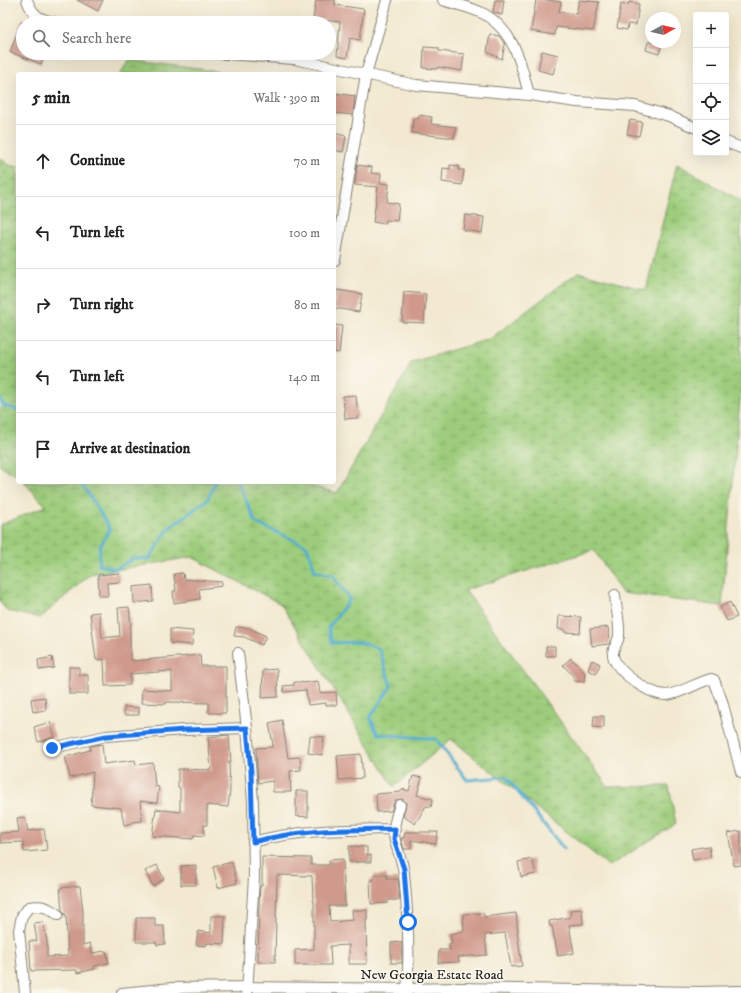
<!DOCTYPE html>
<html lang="en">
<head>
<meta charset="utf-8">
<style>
	body { margin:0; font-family:"IM FELL DW Pica",serif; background:#f2f2f2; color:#222 }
	.controls { position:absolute; right:12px; top:12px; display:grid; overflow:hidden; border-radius:4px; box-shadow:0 4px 16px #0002 }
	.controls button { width:36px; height:36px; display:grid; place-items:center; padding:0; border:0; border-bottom:1px solid #e0e0e0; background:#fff; color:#222; font:20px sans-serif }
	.compass { position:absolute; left:645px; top:12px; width:36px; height:36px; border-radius:50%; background:#fff; box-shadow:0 4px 16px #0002; rotate:82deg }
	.stop { position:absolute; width:12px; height:12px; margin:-9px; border:3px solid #1a73e8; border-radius:50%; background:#fff }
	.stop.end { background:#1a73e8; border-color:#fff; box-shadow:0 1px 4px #0008 }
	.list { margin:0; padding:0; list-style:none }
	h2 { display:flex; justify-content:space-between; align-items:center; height:52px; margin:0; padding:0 16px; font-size:17px }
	h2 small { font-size:13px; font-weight:400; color:#767676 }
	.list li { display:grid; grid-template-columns:26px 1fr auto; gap:12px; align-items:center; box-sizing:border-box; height:72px; padding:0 16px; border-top:1px solid #e0e0e0 }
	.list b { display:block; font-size:15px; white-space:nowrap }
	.list em { font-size:13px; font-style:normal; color:#767676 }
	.icon { flex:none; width:22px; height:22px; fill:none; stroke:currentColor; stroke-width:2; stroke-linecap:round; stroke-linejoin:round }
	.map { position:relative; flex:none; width:741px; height:993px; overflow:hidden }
	.search { position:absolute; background:#fff; box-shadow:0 4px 16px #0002; left:16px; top:16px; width:320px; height:44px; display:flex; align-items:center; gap:10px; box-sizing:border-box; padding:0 14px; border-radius:22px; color:#767676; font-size:15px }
	.panel { position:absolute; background:#fff; box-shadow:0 4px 16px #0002; left:16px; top:72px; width:320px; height:412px; border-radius:4px }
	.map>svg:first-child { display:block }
	.wetland { fill:url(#wetland-marsh); stroke:#5c744c }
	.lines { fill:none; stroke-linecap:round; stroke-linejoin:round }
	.stream { stroke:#52add0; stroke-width:3 }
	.building { fill:#cf998b }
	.minor-casing { stroke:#878276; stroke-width:12 }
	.minor { stroke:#fff; stroke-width:10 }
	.route { stroke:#1a73e8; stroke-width:5 }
	.labels { text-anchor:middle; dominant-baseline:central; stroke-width:3.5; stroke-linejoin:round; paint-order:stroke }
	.street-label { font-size:14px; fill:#1c1c1c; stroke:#fbf7ec }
</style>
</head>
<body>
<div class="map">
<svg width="741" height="993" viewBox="0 0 741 993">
	<defs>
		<pattern id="wetland-marsh" width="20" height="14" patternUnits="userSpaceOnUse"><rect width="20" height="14" fill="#9dcd7c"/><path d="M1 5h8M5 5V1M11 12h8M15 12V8" fill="none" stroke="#87af6b"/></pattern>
	</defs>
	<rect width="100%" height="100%" fill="#fbf7ec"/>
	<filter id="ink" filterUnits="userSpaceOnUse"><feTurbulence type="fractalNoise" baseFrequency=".025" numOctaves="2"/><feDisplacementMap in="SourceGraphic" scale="8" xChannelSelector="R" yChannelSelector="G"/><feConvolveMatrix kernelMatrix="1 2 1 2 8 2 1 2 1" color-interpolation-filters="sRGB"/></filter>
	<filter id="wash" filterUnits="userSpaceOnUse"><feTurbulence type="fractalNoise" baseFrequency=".012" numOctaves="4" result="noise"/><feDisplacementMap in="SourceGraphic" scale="16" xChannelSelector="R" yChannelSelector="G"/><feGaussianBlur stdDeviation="0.9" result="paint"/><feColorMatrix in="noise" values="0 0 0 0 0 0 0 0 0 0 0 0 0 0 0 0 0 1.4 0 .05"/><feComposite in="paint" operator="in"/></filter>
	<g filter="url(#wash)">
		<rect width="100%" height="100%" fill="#f2e9d0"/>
		<path class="wetland" d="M129 60 238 74H120Z
			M0 157 8 165 18 167V476L0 466Z
			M677 164 741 201V389L722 606 622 593 594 550 465 590 608 787 669 786 676 824 609 866 451 739 394 787 281 604 192 557 91 574 40 618 7 611 0 602V525L46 506 24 482H298L337 493 412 362 490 339 578 272 646 290Z"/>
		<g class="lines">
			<path class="stream" d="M0 399 4 406 18 410
				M81 482 110 529 100 546 99 565 116 569 134 558 149 559 169 528 208 499 215 482
				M238 482 256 523 307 546 315 571 332 575 350 599 328 628 332 643 360 642 379 649 391 686 370 718 378 734 436 739 467 780 506 777 564 849"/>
		</g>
		<g id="blocks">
			<path class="building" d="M77 0H103L98 11Z
				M316 0H335V5L364 9 360 40 350 38 347 58 337 56 340 22 313 19Z
				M495 0H504L502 15 493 12Z
				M536 0H548L561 2 559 12 576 14 579 0 599 2 593 31 556 27 555 35 531 31Z
				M629 2 639 4 636 25 628 24 627 30 617 28 621 4 628 5Z
				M22 20 23 53H45L41 64 10 52Z
				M490 34 499 36 505 44 502 59 487 52Z
				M648 42H662L659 54 646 50Z
				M424 47 439 48V51L464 54 462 71 438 67 437 69 423 68Z
				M542 51 558 55 553 74 538 70Z
				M334 93 355 96 353 115 334 113Z
				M419 115 432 117 431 124 456 127 454 138 412 133 413 118 418 119Z
				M630 120 642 122 639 136 627 134Z
				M334 133 346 136 343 152 334 150Z
				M357 165 372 167 371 173 381 174 380 183 389 184 387 202 399 204 397 221 386 220 385 224 373 222 378 187 355 185Z
				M450 165 459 166 458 170H464L462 185 442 182 443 168 450 169Z
				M465 215 484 217 482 233 463 230Z
				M337 290 362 294 359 312 334 308Z
				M404 292 426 294 424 323 402 322Z
				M334 325 342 326 339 353 334 352Z
				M356 395 358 418 345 419 343 396Z
				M119 573 120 582 107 583 108 596H99L98 575Z
				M183 573 184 580 191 579V580H198L222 582V586L199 589 200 599 174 603 173 591H176L174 574Z
				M152 585 153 601 134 603 133 587Z
				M730 602 737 617 727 621 720 607Z
				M129 607 131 627H130V660L131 659 132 661 200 655 201 666H226V713H209V703L166 702V704L141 703 142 689 172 691V671L130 674V685L105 686 104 659 96 660 90 613 99 612 102 638 120 636 118 608Z
				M559 616 581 617 580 633 564 632V629H558Z
				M236 627 249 628 266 636 262 645 244 637 234 636Z
				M608 627 610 642 609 644 592 646 590 629Z
				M170 629 193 631 192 645 170 643Z
				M546 646H555V656H546Z
				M52 657 54 668 39 670 38 660Z
				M571 658 585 673 584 682 574 681V677L563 665Z
				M592 660 600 664 596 674 588 670Z
				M69 667H79V675H88V694H69Z
				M277 669 278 697 262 698 263 670Z
				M318 681 320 693 336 692 337 705H326V703L308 705 306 690 284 692 283 686 294 685V682H302V683Z
				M45 697 46 710 33 712 31 699Z
				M124 707 139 708V715H124Z
				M594 716H604V728L593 727Z
				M282 720 288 758 300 757 301 770 290 771 291 792H273V781L258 783 256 748 272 747 273 745 269 723Z
				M50 722 55 737 38 742 34 727Z
				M229 735 231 762H229L230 790 228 807 207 805V825H204V836L194 835 193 839 152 836 156 809 180 812V788L178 787V769L211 770 208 737Z
				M310 736 324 737 322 755 308 753Z
				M102 744 104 764 135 760 136 765 153 763 155 786 159 787 157 803 140 801 142 821 132 822V823L124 825 121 808 91 805 93 772 70 778 65 757 90 750V746Z
				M361 754 363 778 339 780 337 756Z
				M413 776 422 778 417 795 433 799 431 807 426 806 415 824 403 816 406 804 405 801 402 799 395 800 391 811 377 812 376 794 401 792 402 789 409 791Z
				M296 791H308V817L296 816Z
				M25 817 28 831 44 829 47 850 24 852 23 842 0 843V833L19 832 17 818Z
				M741 831V865L734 866 728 833Z
				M405 832H438L436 844 411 840V849H404L401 838H404Z
				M349 846 367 847V855H371V862H349Z
				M709 846 711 857 693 860 691 849Z
				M262 857 311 858V865H329V860L343 859 345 906H329L330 922 353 920 352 910H367V920H366L367 964H349V945L330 946 331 965H295V950L314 949V901H313L312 876 277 875 275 962H258L259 907 260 886H262Z
				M532 859 536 874 521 877 518 862Z
				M232 862 237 883 218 888 213 867Z
				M157 865 164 879 153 886 145 871Z
				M196 865V885H181V866Z
				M374 875H387V879H398L400 900H388V903L371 904 370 880H374Z
				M80 886 83 912V945L90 943 92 953 106 951 109 963 94 966 95 969 77 973V970L31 971 29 941H37L34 923 43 922 47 941V957L68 956 66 914H64L62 910 60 888Z
				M582 909 583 924 569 925 574 953 558 956 552 926H550L549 921 571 917 570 910Z
				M483 913 484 917 516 913 518 932H517L522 966 511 967 505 933 485 935 487 955 458 957 459 962 438 963 439 950H450L449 944H452L450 934 464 931 463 914Z
				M211 916H225L224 944 207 943 206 946 196 945 198 931 211 933Z
				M136 918H155V926H164L165 944 157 945 156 942H136Z
				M402 942V963H391V943Z"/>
		</g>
	</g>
	<g filter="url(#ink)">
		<use href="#blocks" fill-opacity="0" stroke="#878276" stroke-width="1"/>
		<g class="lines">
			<defs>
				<path id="minor" d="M27 0C33 17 40 19 57 23
					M443 0C457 5 471 7 484 14 514 31 522 65 529 95
					M214 53 294 59 416 85 529 95 577 102 635 106 669 116 696 128
					M726 142 741 148
					M335 260 366 74 387 0
					M615 595C616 607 620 624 619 635 619 642 612 648 613 655 615 671 649 694 665 695 678 695 698 682 711 679L714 680 722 701 741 772
					M238 653 247 728 253 802 254 877 247 993
					M52 748 106 736 184 730 247 728
					M400 805C396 817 392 829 395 841 398 852 403 862 404 874 408 914 410 952 407 993
					M253 842C299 829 347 830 395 829
					M25 993 19 930 22 916 29 907C42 905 48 907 58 915
					M122 993 172 988 247 987 407 989 457 988 700 992 741 991"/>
			</defs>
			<use href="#minor" class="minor-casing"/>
			<use href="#minor" class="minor"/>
		</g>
	</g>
	<g class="lines" filter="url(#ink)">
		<path class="route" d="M52 748 106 736 184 730 247 728 251 772 253 842C299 829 347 830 395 829L394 839 404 869 408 922"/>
	</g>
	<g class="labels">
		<g class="street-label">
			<text x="432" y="975">New Georgia Estate Road</text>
		</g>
	</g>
</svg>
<div class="controls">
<button>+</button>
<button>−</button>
<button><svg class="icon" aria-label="locate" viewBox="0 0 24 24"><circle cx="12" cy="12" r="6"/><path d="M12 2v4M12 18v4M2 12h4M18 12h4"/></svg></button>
<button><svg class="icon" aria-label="layers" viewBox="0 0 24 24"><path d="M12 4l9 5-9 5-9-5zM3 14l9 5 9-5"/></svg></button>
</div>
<svg class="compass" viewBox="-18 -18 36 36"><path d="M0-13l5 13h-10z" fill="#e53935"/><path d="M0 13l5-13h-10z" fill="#767676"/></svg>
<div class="stop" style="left:408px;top:922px"></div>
<div class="stop end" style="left:52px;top:748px"></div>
<div class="search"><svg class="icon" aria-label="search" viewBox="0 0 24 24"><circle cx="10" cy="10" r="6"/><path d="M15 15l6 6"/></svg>Search here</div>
<section class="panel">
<h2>5 min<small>Walk · 390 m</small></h2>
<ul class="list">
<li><svg class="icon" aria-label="ahead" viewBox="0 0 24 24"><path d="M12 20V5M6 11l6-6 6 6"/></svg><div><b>Continue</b></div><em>70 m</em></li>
<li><svg class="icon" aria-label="left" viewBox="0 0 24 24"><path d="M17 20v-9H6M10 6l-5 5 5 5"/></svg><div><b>Turn left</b></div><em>100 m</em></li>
<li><svg class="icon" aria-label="right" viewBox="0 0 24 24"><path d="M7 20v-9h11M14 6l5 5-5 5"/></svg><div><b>Turn right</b></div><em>80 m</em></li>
<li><svg class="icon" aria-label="left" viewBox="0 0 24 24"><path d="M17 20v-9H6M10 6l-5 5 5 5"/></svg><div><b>Turn left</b></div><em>140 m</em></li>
<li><svg class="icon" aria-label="arrive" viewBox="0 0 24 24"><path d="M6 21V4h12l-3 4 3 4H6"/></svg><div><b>Arrive at destination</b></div></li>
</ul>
</section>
</div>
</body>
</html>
